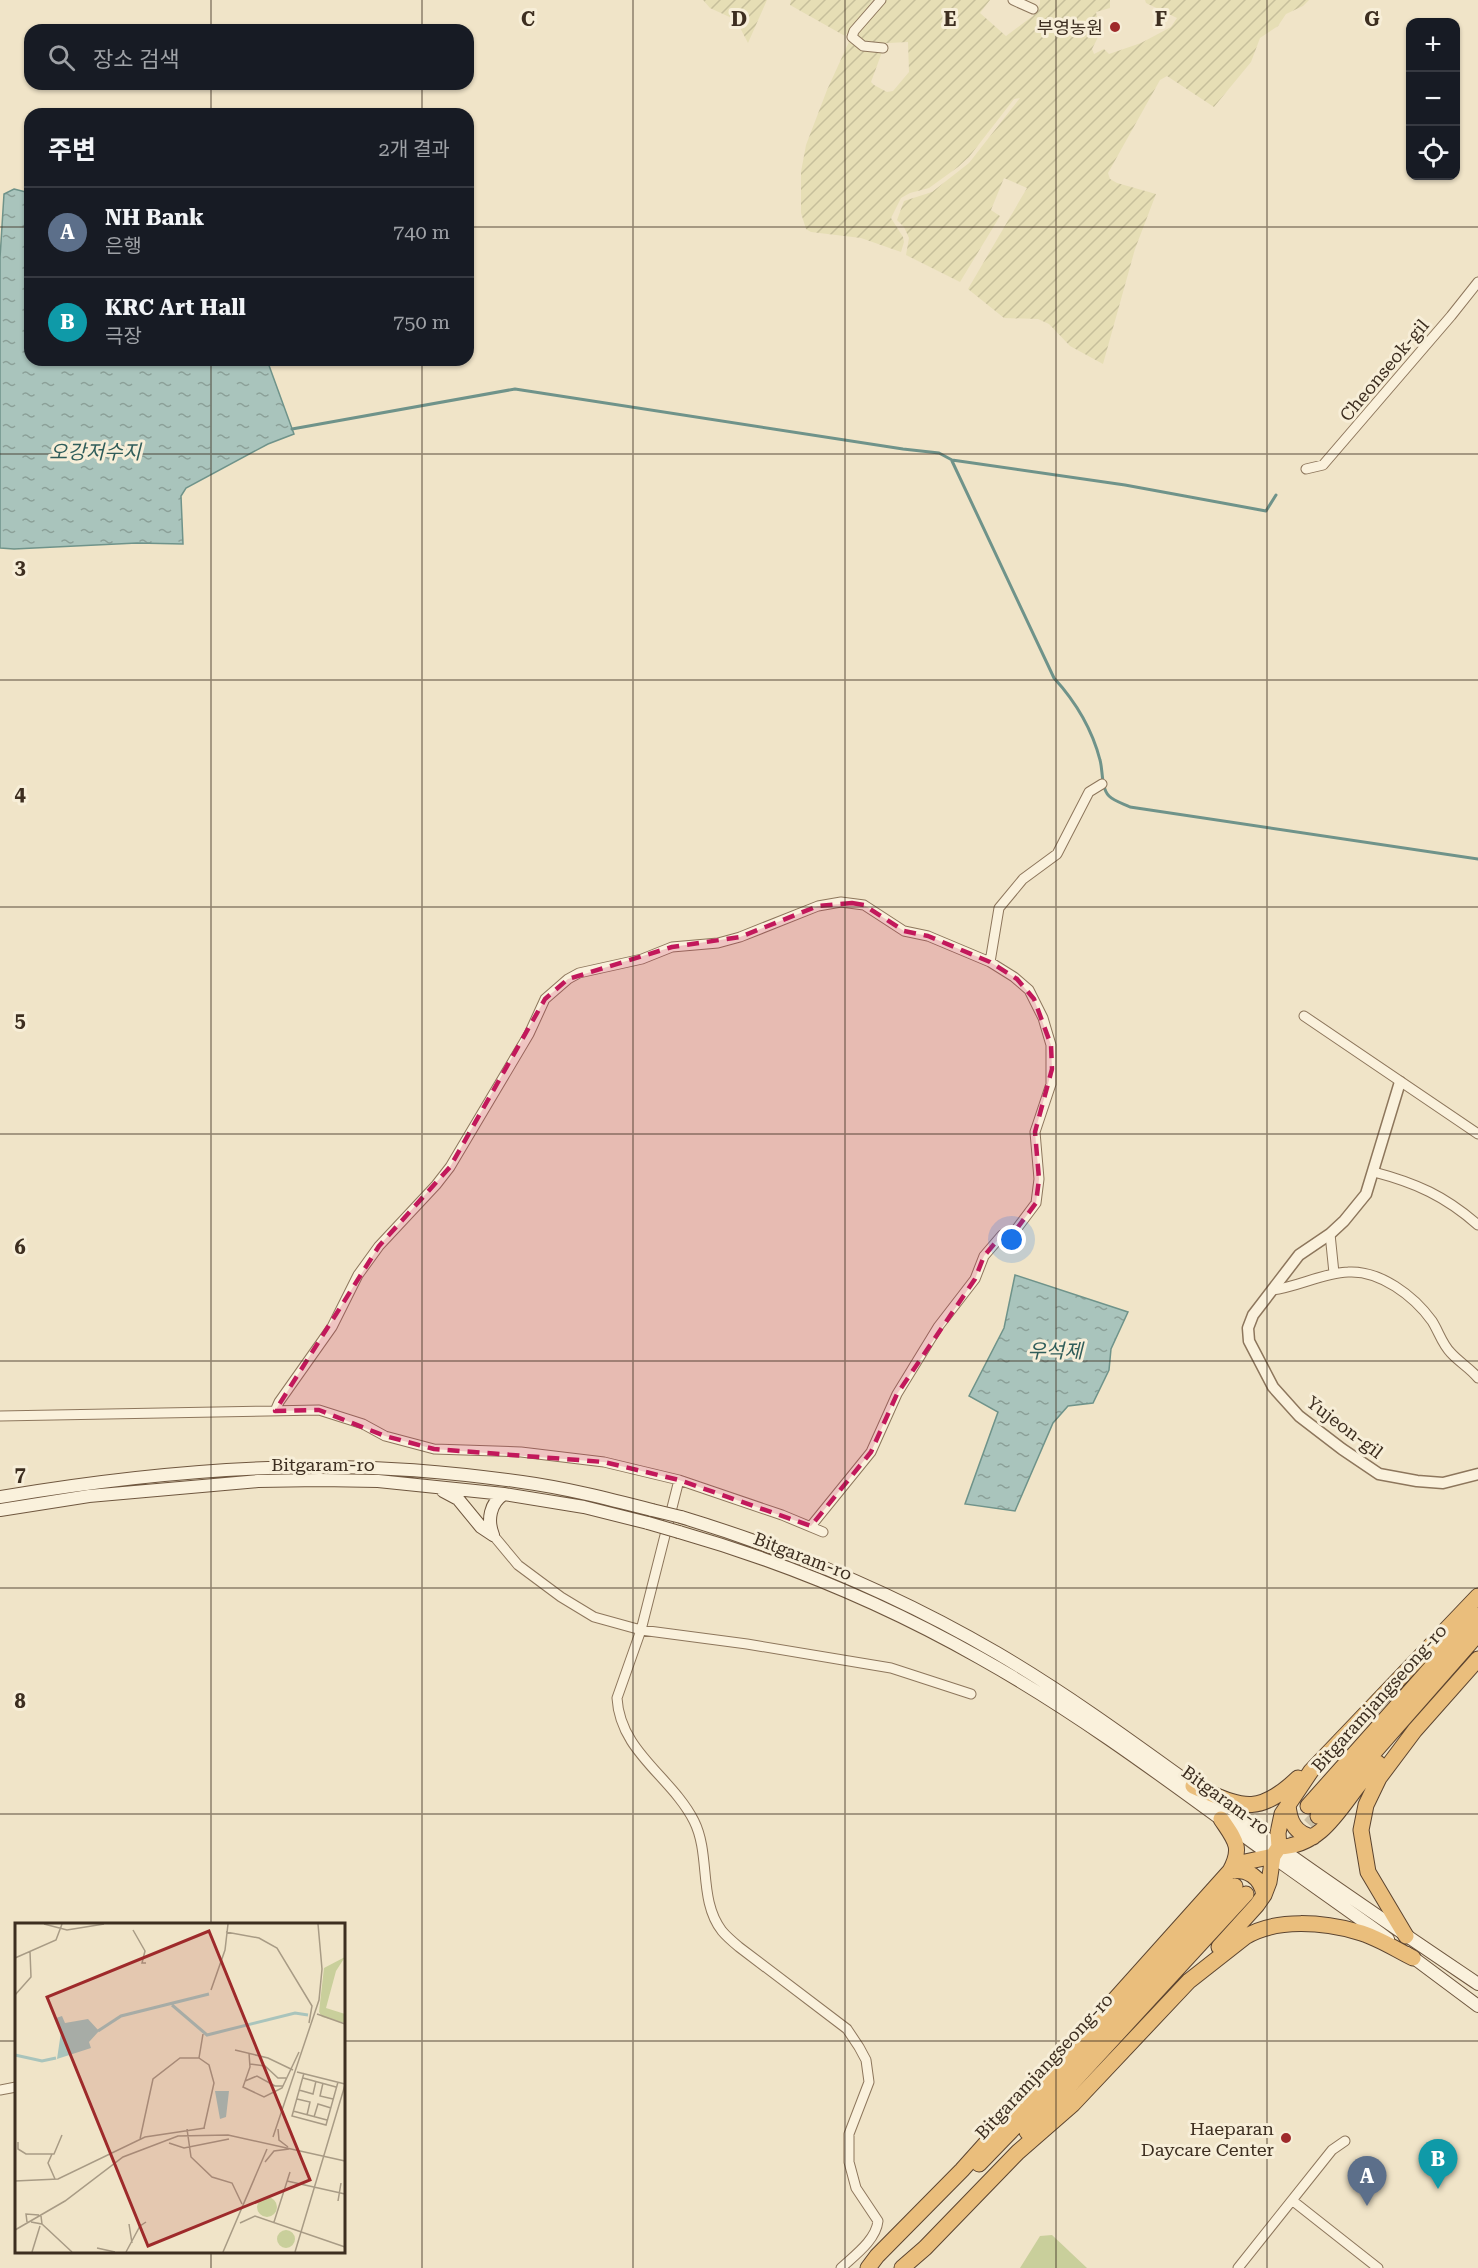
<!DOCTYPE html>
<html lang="ko">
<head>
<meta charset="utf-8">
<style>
	body { margin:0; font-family:"Roboto Serif","Noto Sans KR",serif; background:#20242c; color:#f1f3f6 }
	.controls { position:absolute; right:18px; top:18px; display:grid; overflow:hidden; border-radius:12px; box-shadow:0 2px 4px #0004 }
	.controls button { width:54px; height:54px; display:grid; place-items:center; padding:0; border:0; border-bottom:2px solid #363941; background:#171b24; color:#f1f3f6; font:30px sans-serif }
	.you { position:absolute; left:1012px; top:1240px; width:21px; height:21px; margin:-15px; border:4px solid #fff; border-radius:50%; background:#1a73e8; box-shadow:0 0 0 9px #1a73e833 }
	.badge { display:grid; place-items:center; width:39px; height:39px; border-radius:50%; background:#cc999b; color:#fff; font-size:20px; font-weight:700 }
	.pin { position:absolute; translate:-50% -50px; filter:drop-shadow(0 2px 3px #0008) }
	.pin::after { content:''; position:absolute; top:32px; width:21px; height:18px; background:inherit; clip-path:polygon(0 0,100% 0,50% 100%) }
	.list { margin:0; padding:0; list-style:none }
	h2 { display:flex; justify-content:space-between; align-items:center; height:78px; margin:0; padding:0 24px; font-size:26px }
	h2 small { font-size:20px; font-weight:400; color:#9ea1a6 }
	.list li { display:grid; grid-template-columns:39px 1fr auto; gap:18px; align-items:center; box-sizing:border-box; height:90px; padding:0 24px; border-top:2px solid #363941 }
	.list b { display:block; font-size:22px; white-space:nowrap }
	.list p { margin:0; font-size:20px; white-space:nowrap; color:#9ea1a6 }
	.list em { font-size:20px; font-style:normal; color:#9ea1a6 }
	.icon { flex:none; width:33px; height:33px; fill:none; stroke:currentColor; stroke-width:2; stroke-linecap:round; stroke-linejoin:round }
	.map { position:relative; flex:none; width:1478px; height:2268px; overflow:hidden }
	.search { position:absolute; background:#171b24; box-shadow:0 2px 4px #0004; left:24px; top:24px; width:450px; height:66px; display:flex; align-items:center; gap:15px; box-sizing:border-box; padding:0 21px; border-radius:18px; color:#9ea1a6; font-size:22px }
	.panel { position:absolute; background:#171b24; box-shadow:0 2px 4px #0004; left:24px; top:108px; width:450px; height:258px; border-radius:18px }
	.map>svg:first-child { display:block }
	.farmland { fill:url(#farmland-furrows) }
	.grass { fill:#c9cf9b }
	.water { fill:url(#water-ripples); stroke:#6f938a; stroke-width:1.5 }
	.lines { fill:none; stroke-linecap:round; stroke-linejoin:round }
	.stream { stroke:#6f938a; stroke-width:3 }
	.trunk-tunnel { stroke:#ccc0a6; stroke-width:15; stroke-dasharray:15 8; stroke-linecap:butt }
	.minor-casing { stroke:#8d765c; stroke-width:11 }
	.tertiary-casing { stroke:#8d765c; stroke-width:13 }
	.secondary-casing { stroke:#6f573f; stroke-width:14 }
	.trunk-casing { stroke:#5b4430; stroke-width:17 }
	.minor { stroke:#faf1dc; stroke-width:9 }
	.tertiary { stroke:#faf1dc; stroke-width:10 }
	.secondary { stroke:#faf1dc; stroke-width:12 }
	.trunk { stroke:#eabe7c; stroke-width:15 }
	.secondary-bridge-casing { stroke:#6f573f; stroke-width:14; stroke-linecap:butt }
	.secondary-bridge { stroke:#faf1dc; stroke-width:12 }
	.marked { fill:#c2185b; fill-opacity:0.2; stroke:#c2185b; stroke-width:4.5; stroke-dasharray:12 8; stroke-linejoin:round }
	.grid { fill:none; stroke:#3d2e20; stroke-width:1.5; stroke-opacity:0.55 }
	.poi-dot { fill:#9e2a2b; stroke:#f7eed8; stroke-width:2 }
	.labels { text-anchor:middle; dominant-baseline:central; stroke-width:6; stroke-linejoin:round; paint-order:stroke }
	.poi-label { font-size:18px; fill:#3d2e20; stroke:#f7eed8; text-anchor:end }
	.street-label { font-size:18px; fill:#3d2e20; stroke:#f7eed8 }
	.water-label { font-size:20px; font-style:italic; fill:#2f5d5a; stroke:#f7eed8 }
	.inset-river { fill:none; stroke:#a9c4bc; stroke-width:3 }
	.inset-road { fill:none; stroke:#a89b85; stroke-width:1.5 }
	.view { fill:#9e2a2b; fill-opacity:0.15; stroke:#9e2a2b; stroke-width:3 }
	.inset-edge { fill:none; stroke:#3d2e20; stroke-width:3 }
	.grid-label { font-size:20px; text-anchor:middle; font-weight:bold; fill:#3d2e20; stroke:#f7eed8; stroke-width:6; stroke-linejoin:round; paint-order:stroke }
</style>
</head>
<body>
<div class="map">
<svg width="1478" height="2268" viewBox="0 0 1478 2268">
	<defs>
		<pattern id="farmland-furrows" width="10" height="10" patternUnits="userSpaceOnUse" patternTransform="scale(1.5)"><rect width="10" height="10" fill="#e6deb5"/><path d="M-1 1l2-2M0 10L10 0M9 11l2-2" fill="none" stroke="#c6bf9b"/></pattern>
		<pattern id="water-ripples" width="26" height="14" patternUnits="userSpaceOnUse" patternTransform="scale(1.5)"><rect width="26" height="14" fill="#a9c4bc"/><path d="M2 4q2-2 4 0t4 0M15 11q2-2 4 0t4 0" fill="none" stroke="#8ba098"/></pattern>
	</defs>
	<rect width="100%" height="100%" fill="#f0e4c8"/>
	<path class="farmland" d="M703 0H767L748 43 736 20 710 8Z
		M791 0H873L845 36 790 5Z
		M885 0H990L980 13 1006 36 1033 16 1040 4V0H1110V8L1096 12 1100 33 1092 49 1094 54 1104 49 1109 54 1141 43 1171 27 1177 18 1146 3 1145 0H1309L1303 6 1286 14 1278 26 1260 38 1251 62 1214 107 1167 76 1160 80 1108 173 1110 179 1117 183 1156 194 1135 249 1103 364 1070 346 1049 324 1038 319 1004 318 968 289 1027 188 1004 178 991 210 1000 216 960 282 906 255 909 238 904 227 897 220 904 201 932 192 969 163 1020 98 1014 99 969 157 958 167 929 188 910 193 901 198 891 218 903 237 904 242 901 252 861 238 811 232 806 229 801 213V172L806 145 827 90 848 44 849 42 859 48 882 52 871 82 874 85 887 92 893 91 909 72 908 42 868 44 856 39 858 32Z"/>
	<path class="grass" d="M1052 2235 1087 2268H1020L1040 2236Z"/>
	<path class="water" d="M14 189 30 193V360H267L294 434 268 444 186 488 181 496 183 544 137 543 14 549 0 548V258L4 194Z
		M1015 1275 1128 1312 1111 1349 1109 1370 1093 1403 1068 1406 1053 1423 1015 1511 965 1504 998 1412 969 1396 1004 1328Z"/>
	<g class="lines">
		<path class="stream" d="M292 429 515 389 903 449 939 453 952 460 1125 485 1266 511 1276 495
			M952 461 1054 678C1075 701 1092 729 1100 760 1103 770 1101 788 1109 796 1114 801 1124 804 1130 807L1478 859"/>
		<path class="trunk-tunnel" d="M1294 1842 1318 1816"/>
		<defs>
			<path id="minor" d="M881 0 854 31 852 37 863 46 883 48
				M1013 0 1033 9
				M1306 469 1323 465 1451 316 1478 282
				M1304 1016 1478 1134
				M1374 1172C1416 1183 1445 1196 1478 1225
				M1330 1234 1334 1273
				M1272 1290C1298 1287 1322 1273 1348 1272 1380 1270 1414 1296 1432 1321 1439 1332 1442 1344 1451 1353 1459 1362 1470 1368 1478 1378
				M275 1411 279 1402 332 1327 358 1275 379 1246 436 1185 450 1167 529 1034 545 999 568 979 579 973 642 959 672 947 718 943 740 937 818 906 841 902 864 905 904 931 928 936 990 962
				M0 1416 319 1410 363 1424 385 1436 434 1449 521 1452 604 1462 679 1480 782 1515 823 1532
				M679 1480 641 1630 617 1698C620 1752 672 1777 694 1821 711 1855 698 1900 722 1931 727 1937 733 1942 739 1947L847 2029 859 2047 866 2060 869 2082 849 2134V2162L856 2188 878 2221C876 2240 855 2255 841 2268
				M811 1526 871 1452 897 1394 938 1327 975 1279 984 1256 1002 1235 1015 1231 1036 1203 1039 1179 1035 1132 1051 1084V1045L1043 1018 1029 990 1014 977 990 962 999 908 1023 879 1057 854 1089 792 1102 784
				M493 1535 518 1565 561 1597 594 1617 641 1630 747 1644 891 1668 971 1694
				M0 2090 16 2087
				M1293 2201 1378 2268
				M1238 2268 1332 2150 1345 2141"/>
			<path id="tertiary" d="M1400 1082 1366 1194 1344 1221 1330 1234 1299 1255 1253 1315 1248 1328 1249 1341 1273 1387 1299 1416 1342 1449 1379 1474 1417 1481 1443 1483 1478 1474"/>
			<path id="secondary" d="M443 1491 458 1499 481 1527 493 1535
				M0 1497C101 1480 206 1468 309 1467 379 1466 452 1472 522 1482 566 1488 609 1499 652 1510
				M0 1510 89 1496 258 1481 320 1480 378 1481 504 1494 584 1507 648 1523
				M681 1517C790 1550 898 1595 997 1653 1089 1707 1172 1772 1259 1833 1331 1885 1404 1934 1478 1984
				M679 1532C784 1562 885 1604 980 1658 1073 1710 1158 1773 1244 1836 1292 1871 1340 1904 1388 1939
				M493 1535C487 1520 490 1503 504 1494
				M1407 1953 1478 2006"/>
			<path id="trunk" d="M1193 1786C1241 1806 1256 1818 1298 1778
				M1288 1804C1289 1821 1295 1834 1313 1837
				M1308 1806 1478 1615
				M1318 1816 1478 1634
				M1279 1847C1330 1846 1345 1793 1378 1763
				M1231 1870 1245 1862 1273 1856
				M1230 1871C1247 1868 1261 1877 1264 1895
				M1406 1936 1368 1872 1361 1830 1366 1805 1379 1778 1415 1730 1478 1659
				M1219 1947 1257 1905 1264 1895 1269 1882 1273 1856 1279 1847 1278 1833 1282 1814 1311 1771 1478 1596
				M1027 2132 1246 1894
				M979 2164 1072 2068 1235 1886
				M868 2268 877 2256 962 2170 1230 1871C1243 1847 1235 1840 1221 1819
				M902 2268 925 2248 1018 2152 1073 2104 1189 1981 1245 1937C1277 1918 1323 1922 1358 1932 1377 1937 1395 1949 1413 1958"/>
		</defs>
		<use href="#minor" class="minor-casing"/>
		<use href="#tertiary" class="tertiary-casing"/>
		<use href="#secondary" class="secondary-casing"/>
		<use href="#trunk" class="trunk-casing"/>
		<use href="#minor" class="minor"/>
		<use href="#tertiary" class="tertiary"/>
		<use href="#secondary" class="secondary"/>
		<use href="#trunk" class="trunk"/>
		<defs>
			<path id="secondary-bridge" d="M652 1510 681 1517
				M648 1523 679 1532"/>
		</defs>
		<use href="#secondary-bridge" class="secondary-bridge-casing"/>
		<use href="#secondary-bridge" class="secondary-bridge"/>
	</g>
	<path class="marked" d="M852 903 864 905 904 931 928 936 990 962 1017 979 1034 999 1051 1045 1052 1069 1035 1132 1039 1179 1036 1203 1015 1231 1002 1235 984 1256 975 1279 897 1394 871 1452 811 1526 679 1480 604 1462 434 1449 385 1436 319 1410 275 1411 379 1246 450 1167 545 999 568 979 672 947 740 937 818 906Z"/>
	<path class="grid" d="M211 0V30M422 0V30M633 0V2268M845 0V2268M1056 0V2268M1267 0V2268M211 84V114M422 84V114M0 227H30M468 227H1478M211 360V1924M422 360V2268M0 454H1478M0 680H1478M0 907H1478M0 1134H1478M0 1361H1478M0 1588H1478M0 1814H1478M0 2041H16M344 2041H1478M211 2252V2268"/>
	<g class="poi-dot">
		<circle cx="1115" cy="27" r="6"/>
		<circle cx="1286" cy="2138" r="6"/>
	</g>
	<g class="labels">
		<g class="poi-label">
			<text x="1103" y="27">부영농원</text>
			<text x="1274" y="2128">Haeparan<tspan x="1274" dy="21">Daycare Center</tspan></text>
		</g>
		<g class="street-label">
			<text transform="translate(1384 370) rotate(-50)">Cheonseok-gil</text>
			<text transform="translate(1345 1427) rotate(37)">Yujeon-gil</text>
			<text x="323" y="1464">Bitgaram-ro</text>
			<text transform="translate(803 1556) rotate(21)">Bitgaram-ro</text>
			<text transform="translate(1379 1698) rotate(-48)">Bitgaramjangseong-ro</text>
			<text transform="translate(1226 1800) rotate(36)">Bitgaram-ro</text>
			<text transform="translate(1044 2066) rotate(-47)">Bitgaramjangseong-ro</text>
		</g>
		<g class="water-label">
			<text x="95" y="452">오강저수지</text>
			<text x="1055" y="1351">우석제</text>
		</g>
	</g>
	<g transform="translate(15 1923)">
		<rect width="330" height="330" fill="#f0e4c8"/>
		<path d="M242 284a10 10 0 1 1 20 0a10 10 0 1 1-20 0ZM262 316a9 9 0 1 1 18 0a9 9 0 1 1-18 0Z" fill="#c9cf9b"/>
		<path d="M330 34 321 48 311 85 330 91V100L307 94 304 89 309 45Z" fill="#c9cf9b"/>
		<path d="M47 93 50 100 73 96 84 108 74 119 76 125 42 136 46 109 41 95ZM214 168 211 194 205 196 200 168Z" fill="#a9c4bc"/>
		<path class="inset-river" d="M157 82 192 112 280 90 293 92M83 108 106 93 194 71M0 132 27 138 41 135"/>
		<path class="inset-road" d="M29 1 52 7 89 1M118 7 130 28 127 40H131M211 9 244 15 262 25 297 83 294 100M0 35 41 17 47 1M196 67 210 27 213 1M0 72 16 54 15 29M302 91 330 101M188 111 184 135 194 142 199 160 189 205M220 127 253 135 278 147M234 130 235 144 228 164 249 174 267 165 284 129M235 141 250 143 263 155H271M282 149 330 161M289 150 277 193 311 202 323 159M288 155 321 164M230 158 242 153 260 163H268M308 160 305 173 318 176M284 167 298 171 301 158M282 176 295 179 292 192M278 188 312 197M299 194 303 181 316 185M172 206 176 234 197 254 217 260 227 281M263 206 264 217 273 224M258 214 304 77 307 46 303 1M125 216 138 156 165 135H184M3 219V226L11 231H39L47 212M154 220 169 225 214 216M37 231 33 240 40 256M250 239 259 228 274 226M0 258 43 256 130 214 190 205M272 258 330 271M323 278 326 260M12 299 11 291 24 292M16 299 27 301 26 293M259 299 275 249M225 300 240 293 330 324M27 301 57 329M114 301 117 320M0 307 50 278 108 234 163 213 213 212 330 238M82 325 100 329M17 329 25 303M111 329 125 303 131 299M208 329 252 226M280 329 330 162"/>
		<path class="view" d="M194 8 295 257 133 323 32 74Z"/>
		<rect width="330" height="330" class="inset-edge"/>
	</g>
	<g class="grid-label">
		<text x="528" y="26">C</text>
		<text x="739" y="26">D</text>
		<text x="950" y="26">E</text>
		<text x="1161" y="26">F</text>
		<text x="1372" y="26">G</text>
		<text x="20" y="574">3</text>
		<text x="20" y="801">4</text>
		<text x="20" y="1027">5</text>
		<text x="20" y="1254">6</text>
		<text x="20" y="1481">7</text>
		<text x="20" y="1708">8</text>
	</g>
</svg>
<div class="controls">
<button>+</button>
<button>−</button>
<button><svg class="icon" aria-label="locate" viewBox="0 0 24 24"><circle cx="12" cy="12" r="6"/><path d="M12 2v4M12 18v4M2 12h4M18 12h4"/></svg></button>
</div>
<div class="you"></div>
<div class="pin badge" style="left:1367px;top:2206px;background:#5c6f8a">A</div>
<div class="pin badge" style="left:1438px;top:2189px;background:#0f9aa8">B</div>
<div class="search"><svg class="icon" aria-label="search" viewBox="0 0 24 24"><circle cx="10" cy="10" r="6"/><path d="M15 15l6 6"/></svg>장소 검색</div>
<section class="panel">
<h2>주변<small>2개 결과</small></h2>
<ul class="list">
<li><span class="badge" style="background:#5c6f8a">A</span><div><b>NH Bank</b><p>은행</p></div><em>740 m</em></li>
<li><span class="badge" style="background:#0f9aa8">B</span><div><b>KRC Art Hall</b><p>극장</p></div><em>750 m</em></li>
</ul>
</section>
</div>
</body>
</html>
